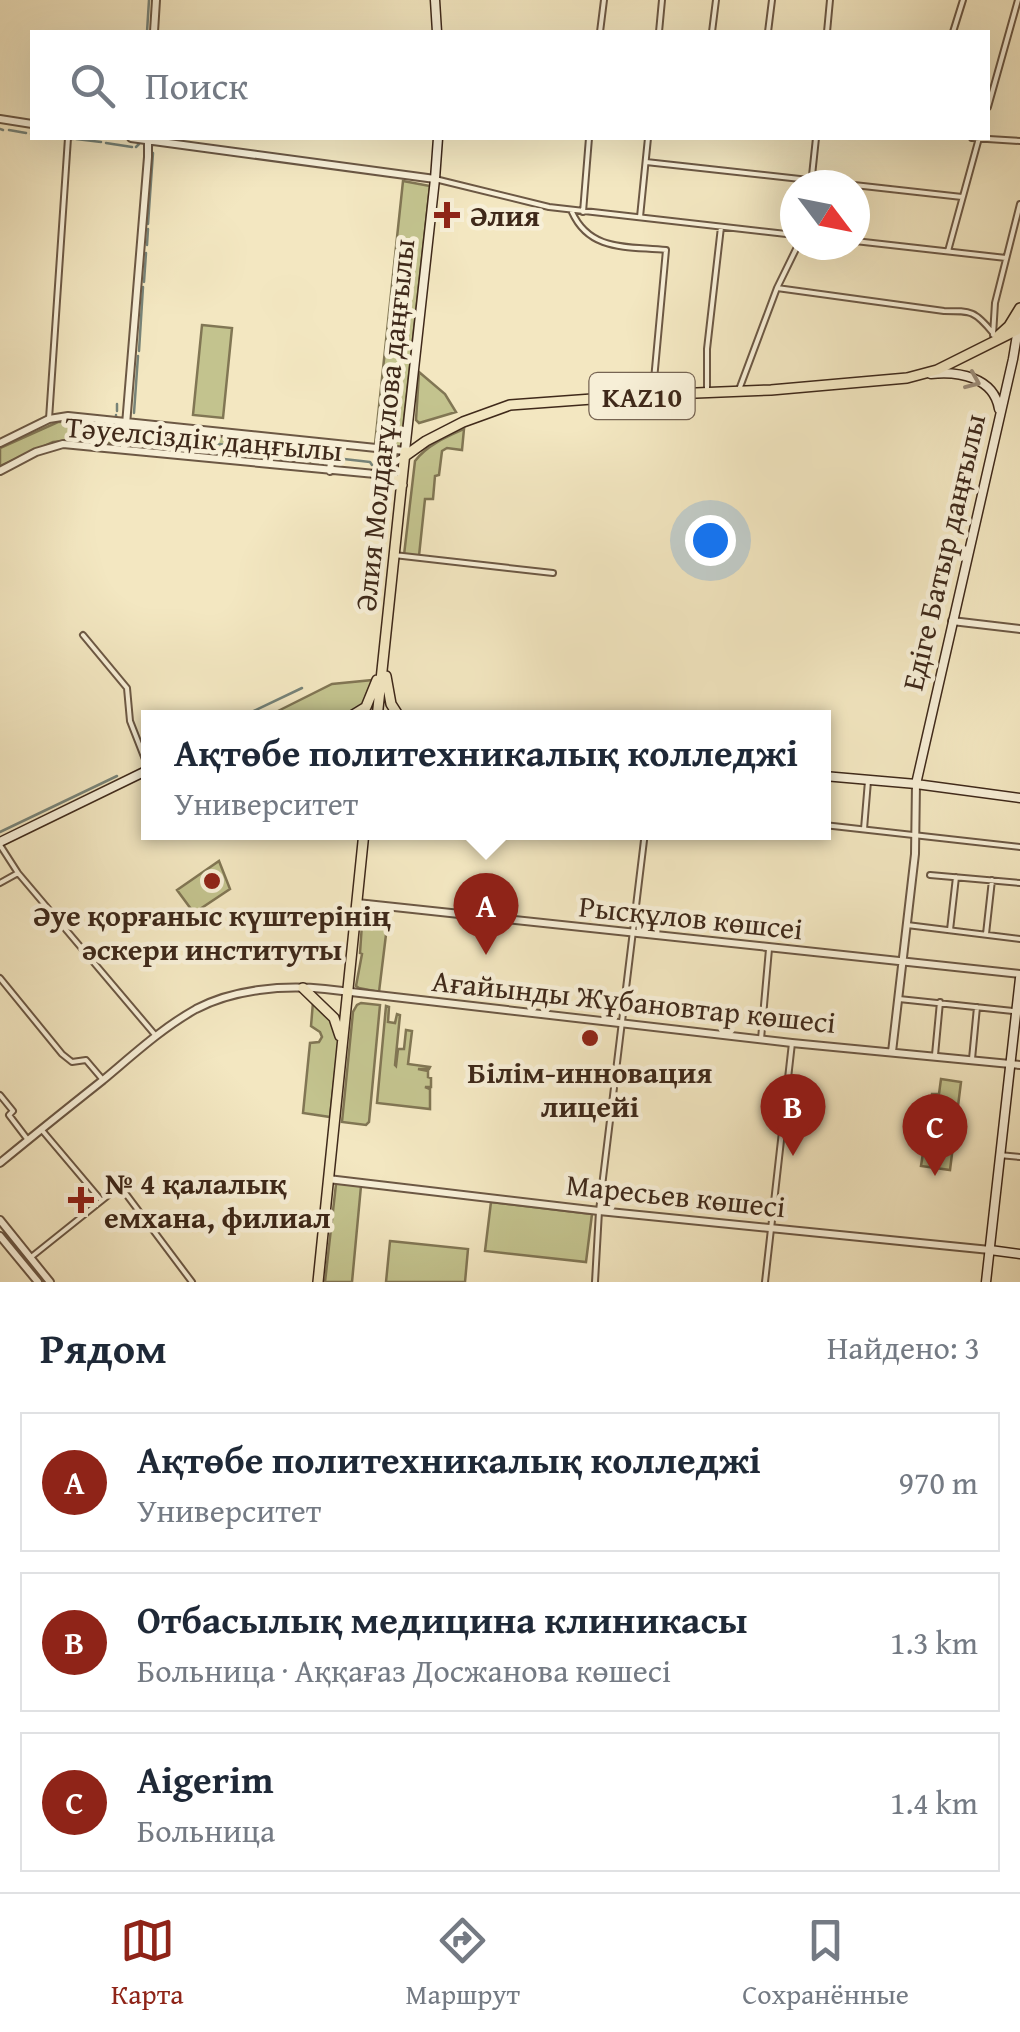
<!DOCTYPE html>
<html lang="ru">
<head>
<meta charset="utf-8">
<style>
	body { margin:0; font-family:"Gentium Book Plus",serif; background:#f6f6f7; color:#1f2937 }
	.compass { position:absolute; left:780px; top:170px; width:90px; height:90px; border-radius:50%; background:#fff; box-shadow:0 10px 40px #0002; rotate:122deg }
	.you { position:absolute; left:710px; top:540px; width:35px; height:35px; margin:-25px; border:8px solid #fff; border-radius:50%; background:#1a73e8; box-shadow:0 0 0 15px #1a73e833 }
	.badge { display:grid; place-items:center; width:65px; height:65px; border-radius:50%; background:#8f2418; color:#fff; font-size:32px; font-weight:700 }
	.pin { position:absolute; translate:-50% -82px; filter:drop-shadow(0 2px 5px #0008) }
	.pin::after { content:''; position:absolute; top:52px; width:35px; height:30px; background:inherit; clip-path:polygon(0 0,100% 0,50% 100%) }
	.popup { position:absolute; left:141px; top:710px; width:690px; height:130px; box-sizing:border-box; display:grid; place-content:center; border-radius:0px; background:#fff; filter:drop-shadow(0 2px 8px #0005); font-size:32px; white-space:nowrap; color:#747a83 }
	.popup b { font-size:38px; color:#1f2937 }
	.popup::after { content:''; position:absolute; left:50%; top:100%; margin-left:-20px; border:20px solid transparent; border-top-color:#fff }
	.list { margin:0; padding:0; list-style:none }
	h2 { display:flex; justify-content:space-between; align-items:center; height:130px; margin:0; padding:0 40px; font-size:42px }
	h2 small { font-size:32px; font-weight:400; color:#747a83 }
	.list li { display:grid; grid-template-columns:65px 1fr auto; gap:30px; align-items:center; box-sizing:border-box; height:140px; margin:0 20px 20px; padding:0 20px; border:2px solid #e0e1e3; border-radius:0px }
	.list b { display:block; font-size:38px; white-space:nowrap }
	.list p { margin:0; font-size:32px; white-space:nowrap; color:#747a83 }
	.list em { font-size:32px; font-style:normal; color:#747a83 }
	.icon { flex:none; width:55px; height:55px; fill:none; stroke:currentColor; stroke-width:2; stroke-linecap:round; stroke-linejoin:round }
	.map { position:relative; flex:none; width:1020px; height:1282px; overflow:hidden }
	.search { position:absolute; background:#fff; box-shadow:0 10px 40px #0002; left:30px; right:30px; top:30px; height:110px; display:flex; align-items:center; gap:25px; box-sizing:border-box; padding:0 35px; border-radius:0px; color:#747a83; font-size:38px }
	.sheet { height:610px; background:#fff }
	nav { display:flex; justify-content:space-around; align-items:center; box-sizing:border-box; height:140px; border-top:2px solid #e0e1e3; background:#fff; font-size:28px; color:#747a83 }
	nav a { display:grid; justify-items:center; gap:5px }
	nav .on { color:#8f2418 }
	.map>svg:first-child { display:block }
	.green { fill:#c3c38e; stroke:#817654; stroke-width:2.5 }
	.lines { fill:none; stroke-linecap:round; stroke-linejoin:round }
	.stream { stroke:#778378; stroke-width:2.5 }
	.minor-casing { stroke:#6c5844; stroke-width:8 }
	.tertiary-casing { stroke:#6c5844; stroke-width:10 }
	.secondary-casing { stroke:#3f291a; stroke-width:11 }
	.primary-casing { stroke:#3f291a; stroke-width:12 }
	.minor { stroke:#f7efd7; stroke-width:4 }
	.tertiary { stroke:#f7efd7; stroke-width:6 }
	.secondary { stroke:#f7efd7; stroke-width:8 }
	.primary { stroke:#f3e7c1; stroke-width:9 }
	.oneway { stroke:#9b8c78 }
	.poi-dot { fill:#8f2418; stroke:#f7efd7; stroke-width:4 }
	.labels { text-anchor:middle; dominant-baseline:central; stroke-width:9; stroke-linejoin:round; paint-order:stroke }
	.shield { fill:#f7efd7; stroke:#766453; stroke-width:2.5 }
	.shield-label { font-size:28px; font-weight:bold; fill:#3f291a }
	.poi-label { font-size:30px; font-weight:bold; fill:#3f291a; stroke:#f7efd7; text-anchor:start }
	.street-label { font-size:30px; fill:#3f291a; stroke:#f7efd7 }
</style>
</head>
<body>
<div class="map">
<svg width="1020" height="1282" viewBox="0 0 1020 1282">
	<rect width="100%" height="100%" fill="#f3e7c1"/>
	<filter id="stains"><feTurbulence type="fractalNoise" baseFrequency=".002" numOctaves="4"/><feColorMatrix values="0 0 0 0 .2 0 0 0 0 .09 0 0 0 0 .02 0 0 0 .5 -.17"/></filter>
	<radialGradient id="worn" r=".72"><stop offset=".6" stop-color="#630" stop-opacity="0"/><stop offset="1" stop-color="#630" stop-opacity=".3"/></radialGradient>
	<path class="green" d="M403 181 430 186 401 447 375 444Z
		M202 325 232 328 223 418 193 415Z
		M419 372 445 394 456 412 419 423 416 420Z
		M78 421 119 426 117 444 75 440 53 442 0 466V448L58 422Z
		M132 427 326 448 328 450 326 463 324 465 131 446 128 443 129 430Z
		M464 429 462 450 447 448 442 451 439 475 435 476 433 499H425L419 556 404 555 415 461C427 445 446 437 464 429Z
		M373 680 366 703 348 715 268 716 332 684Z
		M219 861 230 889 194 913 177 890Z
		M371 908 389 910 379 992 359 988 356 986 362 954 360 953 363 909Z
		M313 1002 330 1019 339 1038 330 1117 303 1113 310 1043 319 1042 322 1037 320 1032 311 1026Z
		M361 1003 380 1005 369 1122 366 1125 342 1122 353 1012 357 1005Z
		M386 1006 389 1007 388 1022 395 1023 397 1014 400 1015 395 1065 396 1066 398 1049H404L406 1030 412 1031 408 1064 430 1067 429 1069H418L428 1071V1077L431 1078V1087H425L430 1089V1109L377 1103Z
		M941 1079 961 1082 950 1170 921 1166 932 1094H939Z
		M338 1183 361 1186 352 1282H325L336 1184Z
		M491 1202 592 1214 586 1262 485 1251Z
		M390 1241 468 1249 465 1282H386Z"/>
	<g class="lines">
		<path class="stream" d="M147 32 149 0
			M0 129 3 130
			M9 130 26 133
			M31 134H32
			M64 138H66
			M71 139H73
			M76 139 101 142
			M106 143 132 147
			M136 147 139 144
			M148 224 153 153
			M147 245 148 229
			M144 282 146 253
			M139 351 143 287
			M117 411V404
			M134 413 138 356
			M116 417V415
			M115 426 117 433
			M129 434H132
			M136 435 236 446 241 449
			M245 449 327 457
			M335 458 370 462 372 465
			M239 718 302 688
			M0 832 117 776"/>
		<defs>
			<path id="minor" d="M600 32 604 0
				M659 32 662 0
				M712 32 716 0
				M768 32 772 0
				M827 32 830 0
				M953 32 963 0
				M988 107 1018 0
				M972 138 1020 141
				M646 162 962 197
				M435 179 549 207 795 235
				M811 185 816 138
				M572 212C590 252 628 246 666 250L654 380 647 395
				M583 212 589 138
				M640 217 648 138
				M855 241 1006 258
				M948 251 979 138
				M777 288 944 311C972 311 975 311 993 333
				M993 335 995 303 1020 204
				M740 387 777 288 798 245
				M707 391V349L721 227
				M49 419 68 138
				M394 555 553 573
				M83 635 127 688 130 721 148 767
				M824 825 1020 847
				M864 829 868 781
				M0 845 18 873 156 1036
				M930 875 1020 883
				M0 883 18 873
				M907 925 1020 939
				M950 930 956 877
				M986 934 992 880
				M0 978 62 1054 72 1062 86 1060 103 1080
				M899 999 1013 1011
				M761 1039 769 949
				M935 1055 940 1002
				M972 1059 977 1007
				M0 1095 13 1111 9 1115 28 1140
				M41 1129 101 1200
				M999 1155 1020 1157
				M30 1258 120 1186 192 1282
				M595 1282 599 1211 645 832
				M765 1282 792 1043"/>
			<path id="tertiary" d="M154 32 156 0
				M0 119 32 124
				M131 138 435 179
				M0 443 49 419 68 416 405 451
				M124 449 148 157V138
				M0 471 36 452 63 444 375 474 405 456
				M330 471 333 444
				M952 621 1020 629
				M357 903 1020 974
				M892 1052 915 854 916 784
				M0 1163C34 1135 69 1107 103 1080 133 1055 162 1028 196 1009 234 989 283 985 325 989L792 1043 1020 1065
				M328 1179 599 1211 990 1250
				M0 1220 50 1282
				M0 1236 38 1282"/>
			<path id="secondary" d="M435 0 437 32
				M931 374C958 371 994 377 999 409
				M405 451 435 179 438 138
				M824 776 916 784 1020 798
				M916 784 1013 359 1020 317
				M0 842 148 770
				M990 1250 1020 1254
				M986 1282 1020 978"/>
			<path id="primary" d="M998 336 1009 326 1020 308
				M405 456 426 441 463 422 510 405 647 395 771 390 907 378 937 370 1017 330 1020 324
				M375 474 393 478 402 485
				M386 676 391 704 400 718
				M348 718 366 707 377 680
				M377 718 405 452
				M303 988 334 1018 340 1036
				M318 1282 364 832"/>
		</defs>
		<use href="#minor" class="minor-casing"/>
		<use href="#tertiary" class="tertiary-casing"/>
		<use href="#secondary" class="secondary-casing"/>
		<use href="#primary" class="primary-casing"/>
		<use href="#minor" class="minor"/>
		<use href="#tertiary" class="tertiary"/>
		<use href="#secondary" class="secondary"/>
		<use href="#primary" class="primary"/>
	</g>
	<defs><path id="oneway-chevron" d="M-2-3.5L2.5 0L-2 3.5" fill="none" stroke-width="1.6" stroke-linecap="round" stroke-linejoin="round" transform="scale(2.5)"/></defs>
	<use class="oneway" href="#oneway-chevron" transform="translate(973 381) rotate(23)"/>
	<g class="poi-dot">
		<path d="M442 200h10v10h10v10h-10v10h-10v-10h-10v-10h10z"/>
		<circle cx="212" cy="881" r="10"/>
		<circle cx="590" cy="1038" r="10"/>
		<path d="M76 1185h10v10h10v10h-10v10h-10v-10h-10v-10h10z"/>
	</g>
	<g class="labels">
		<rect class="shield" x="589.5" y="373" width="105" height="46" rx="8"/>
		<g class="shield-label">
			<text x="642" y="396">KAZ10</text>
		</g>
		<g class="poi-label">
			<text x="470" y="215">Әлия</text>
			<text x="212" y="915" text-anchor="middle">Әуе қорғаныс күштерінің<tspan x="212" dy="34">әскери институты</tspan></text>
			<text x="590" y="1072" text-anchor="middle">Білім-инновация<tspan x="590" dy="34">лицейі</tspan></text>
			<text x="104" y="1183">№ 4 қалалық<tspan x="104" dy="34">емхана, филиал</tspan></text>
		</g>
		<g class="street-label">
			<text transform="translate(384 425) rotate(-84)">Әлия Молдағұлова даңғылы</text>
			<text transform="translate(204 438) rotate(5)">Тәуелсіздік даңғылы</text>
			<text transform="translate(943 552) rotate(-77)">Едіге Батыр даңғылы</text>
			<text transform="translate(691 917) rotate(6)">Рысқұлов көшсеі</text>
			<text transform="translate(634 1001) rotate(6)">Ағайынды Жұбановтар көшесі</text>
			<text transform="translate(676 1195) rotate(6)">Маресьев көшесі</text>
		</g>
	</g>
	<rect width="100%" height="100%" filter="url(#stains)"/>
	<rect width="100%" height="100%" fill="url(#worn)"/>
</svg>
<svg class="compass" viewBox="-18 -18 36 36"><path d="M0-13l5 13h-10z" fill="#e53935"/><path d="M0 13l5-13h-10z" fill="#747a83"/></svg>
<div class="you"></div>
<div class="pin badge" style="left:486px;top:955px">A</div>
<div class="popup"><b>Ақтөбе политехникалық колледжі</b>Университет</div>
<div class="pin badge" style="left:793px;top:1156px">B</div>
<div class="pin badge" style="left:935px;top:1176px">C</div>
<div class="search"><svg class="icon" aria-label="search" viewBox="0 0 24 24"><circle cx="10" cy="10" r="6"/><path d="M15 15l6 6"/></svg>Поиск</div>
</div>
<section class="sheet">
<h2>Рядом<small>Найдено: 3</small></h2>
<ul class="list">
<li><span class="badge">A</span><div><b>Ақтөбе политехникалық колледжі</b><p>Университет</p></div><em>970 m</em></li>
<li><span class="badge">B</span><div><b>Отбасылық медицина клиникасы</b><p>Больница · Аққағаз Досжанова көшесі</p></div><em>1.3 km</em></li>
<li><span class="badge">C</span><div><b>Aigerim</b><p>Больница</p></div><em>1.4 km</em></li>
</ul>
</section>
<nav>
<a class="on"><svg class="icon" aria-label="map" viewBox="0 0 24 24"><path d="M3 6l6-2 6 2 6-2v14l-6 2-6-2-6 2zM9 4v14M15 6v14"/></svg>Карта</a>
<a><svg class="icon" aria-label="directions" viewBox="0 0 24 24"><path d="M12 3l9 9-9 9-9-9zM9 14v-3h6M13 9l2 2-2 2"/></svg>Маршрут</a>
<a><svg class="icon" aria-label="saved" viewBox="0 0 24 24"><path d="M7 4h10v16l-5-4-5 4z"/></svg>Сохранённые</a>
</nav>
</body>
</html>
